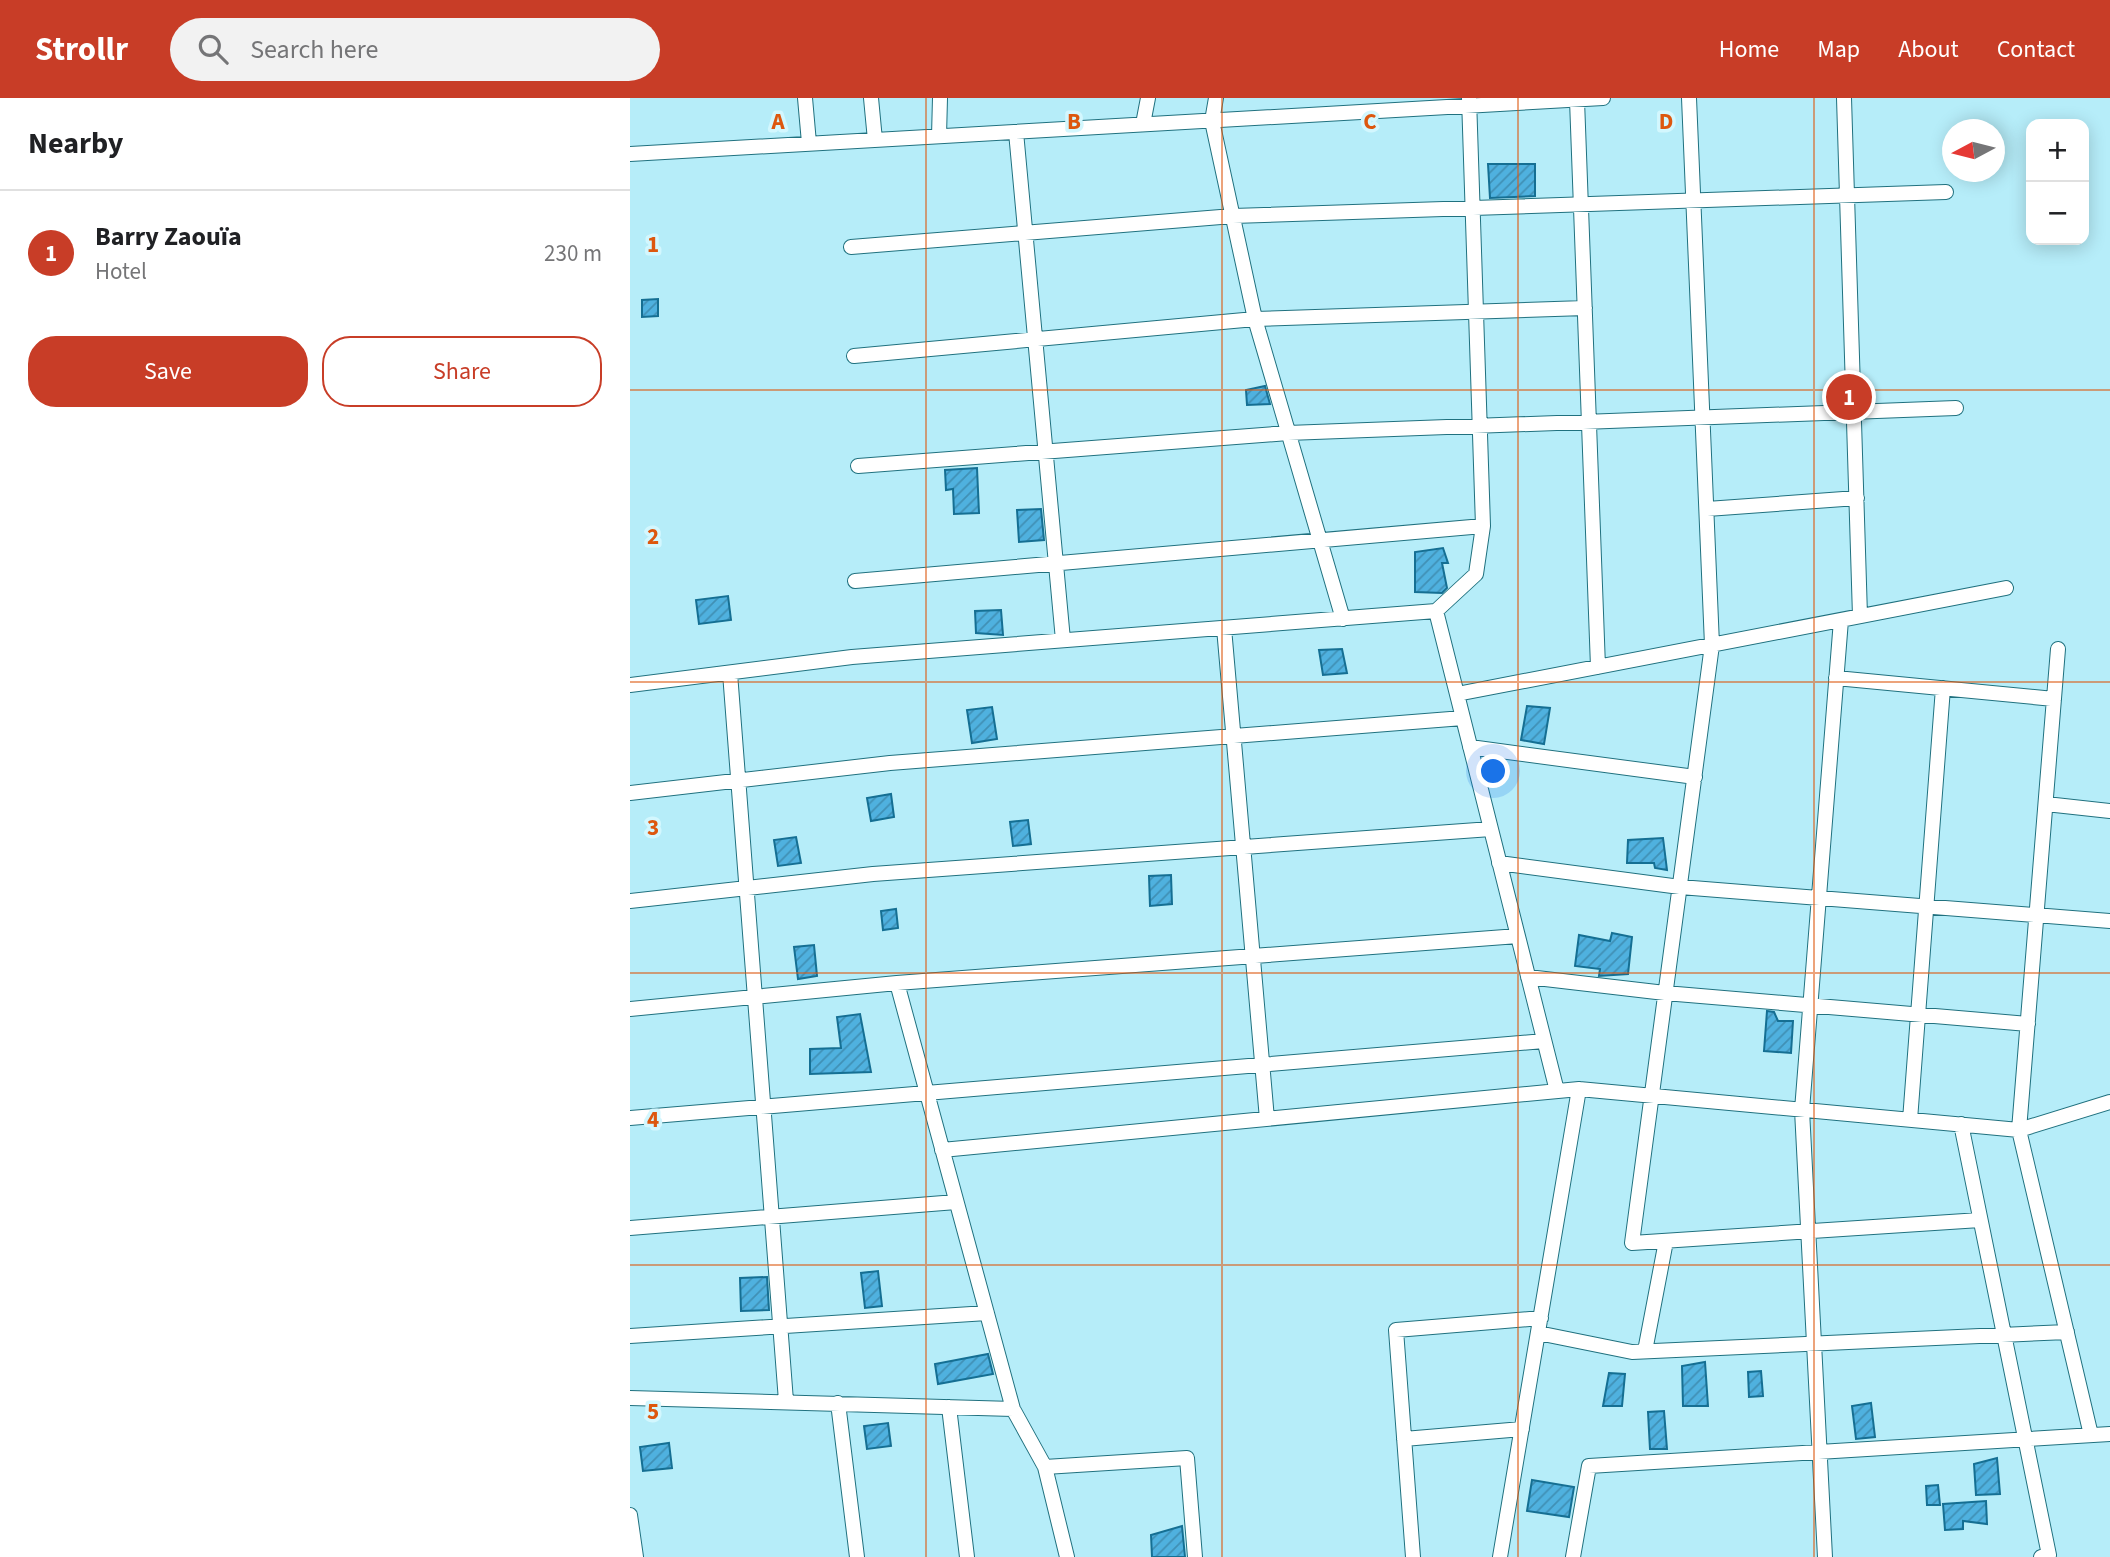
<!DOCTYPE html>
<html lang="en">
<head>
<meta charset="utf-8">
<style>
	body { margin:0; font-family:"Source Sans 3",sans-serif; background:#f2f2f2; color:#202124 }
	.controls { position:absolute; right:21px; top:21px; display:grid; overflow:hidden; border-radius:14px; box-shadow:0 4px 18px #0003 }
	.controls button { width:63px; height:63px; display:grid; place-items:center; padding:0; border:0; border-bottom:2px solid #e0e0e0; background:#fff; color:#202124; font:35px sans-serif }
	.compass { position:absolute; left:1312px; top:21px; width:63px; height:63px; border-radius:50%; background:#fff; box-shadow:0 4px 18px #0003; rotate:263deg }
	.you { position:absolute; left:864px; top:674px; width:24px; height:24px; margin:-18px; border:5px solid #fff; border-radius:50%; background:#1a73e8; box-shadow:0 0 0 10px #1a73e833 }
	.badge { display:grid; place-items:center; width:46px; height:46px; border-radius:50%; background:#c83d27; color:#fff; font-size:23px; font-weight:700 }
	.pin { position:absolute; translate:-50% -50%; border:4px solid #fff; box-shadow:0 2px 7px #0006 }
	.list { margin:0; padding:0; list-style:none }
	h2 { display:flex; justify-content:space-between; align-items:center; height:91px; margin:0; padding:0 28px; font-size:30px }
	h2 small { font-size:23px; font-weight:400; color:#757577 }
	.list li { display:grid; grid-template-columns:46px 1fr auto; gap:21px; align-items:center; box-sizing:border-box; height:126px; padding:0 28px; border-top:2px solid #e0e0e0 }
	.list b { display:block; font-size:26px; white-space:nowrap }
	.list p { margin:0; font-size:23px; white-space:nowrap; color:#757577 }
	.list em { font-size:23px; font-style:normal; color:#757577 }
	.actions { display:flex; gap:14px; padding:21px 28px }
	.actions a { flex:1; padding:16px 0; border:2px solid #c83d27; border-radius:28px; text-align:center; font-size:24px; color:#c83d27 }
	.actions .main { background:#c83d27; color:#fff }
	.icon { flex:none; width:38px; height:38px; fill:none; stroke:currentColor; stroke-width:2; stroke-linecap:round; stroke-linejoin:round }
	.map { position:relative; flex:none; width:1480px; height:1459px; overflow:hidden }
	header { display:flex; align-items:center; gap:42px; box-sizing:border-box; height:98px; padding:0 35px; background:#c83d27; color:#fff }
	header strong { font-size:33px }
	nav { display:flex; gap:38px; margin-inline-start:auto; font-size:24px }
	.search { width:490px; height:63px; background:#f2f2f2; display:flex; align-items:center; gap:18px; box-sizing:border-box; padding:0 24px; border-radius:38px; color:#757577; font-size:26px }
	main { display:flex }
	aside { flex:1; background:#fff }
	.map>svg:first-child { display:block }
	.building { fill:url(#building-hatch); stroke:#156f93; stroke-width:2 }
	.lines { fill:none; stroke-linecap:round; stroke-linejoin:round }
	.street-casing { stroke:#20717f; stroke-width:16 }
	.street { stroke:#fff; stroke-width:14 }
	.grid { fill:none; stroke:#dd570e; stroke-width:2; stroke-opacity:0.55 }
	.grid-label { font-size:23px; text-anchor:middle; font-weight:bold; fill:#dd570e; stroke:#d3f7fe; stroke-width:7; stroke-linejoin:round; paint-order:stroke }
</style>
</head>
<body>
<header>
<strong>Strollr</strong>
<div class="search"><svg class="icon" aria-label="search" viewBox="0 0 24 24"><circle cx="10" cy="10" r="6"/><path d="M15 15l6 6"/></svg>Search here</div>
<nav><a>Home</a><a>Map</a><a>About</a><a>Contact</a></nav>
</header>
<main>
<aside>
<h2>Nearby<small></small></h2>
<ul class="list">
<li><span class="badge">1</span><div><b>Barry Zaouïa</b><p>Hotel</p></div><em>230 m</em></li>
</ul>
<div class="actions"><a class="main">Save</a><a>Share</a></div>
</aside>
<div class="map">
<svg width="1480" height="1459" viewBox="0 0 1480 1459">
	<defs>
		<pattern id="building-hatch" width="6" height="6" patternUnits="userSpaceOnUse" patternTransform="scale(1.75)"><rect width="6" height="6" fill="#4fb1df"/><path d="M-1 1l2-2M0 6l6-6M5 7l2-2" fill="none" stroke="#4090b5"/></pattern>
	</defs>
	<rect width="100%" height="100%" fill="#b6edf9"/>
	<path class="building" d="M858 66H905V98L860 100Z
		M28 201V218L12 219V202Z
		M635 288 640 306 617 307 616 292Z
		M347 370 349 415 324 416 323 391 316 392 315 372Z
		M411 411 414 442 389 444 387 412Z
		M813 450 818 465H812L817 490 812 495 785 494V454Z
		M98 498 101 522 69 526 66 502Z
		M371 512 373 537 346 535 345 513Z
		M712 551 717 575 693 577 689 552Z
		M897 608 920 610 914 646 891 642Z
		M362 609 367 641 342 645 337 612Z
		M261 696 264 719 241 723 237 700Z
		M398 722 401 746 383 748 380 724Z
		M166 739 171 765 148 768 144 742Z
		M1033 740 1037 772 1025 770 1024 765H997L998 742Z
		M541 777 542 806 520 808 519 778Z
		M266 811 268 830 253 832 251 813Z
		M982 835 1002 839 998 876 969 878 970 871 945 868 949 837 980 843Z
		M184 847 187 878 168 881 164 849Z
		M1137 913 1144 914 1148 923H1163L1161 955 1134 953Z
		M230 916 241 974 180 976V951L211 950 207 919Z
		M248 1173 252 1208 235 1210 231 1175Z
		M137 1179 139 1212 111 1213 110 1180Z
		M358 1256 363 1276 308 1286 305 1266Z
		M1075 1264 1078 1308H1053L1052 1268Z
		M1131 1273 1133 1298 1119 1299 1118 1274Z
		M979 1275 995 1276 992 1308H973Z
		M1241 1305 1245 1339 1226 1341 1222 1308Z
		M1034 1313 1037 1351H1020L1018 1314Z
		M258 1325 261 1348 237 1351 234 1328Z
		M39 1345 42 1370 13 1373 10 1349Z
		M1367 1360 1370 1396 1346 1397 1344 1366Z
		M902 1382 944 1389 939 1419 897 1413Z
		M1308 1387 1310 1407H1297L1296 1388Z
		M1356 1403 1357 1426 1333 1423V1431L1315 1432 1313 1406Z
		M552 1428 555 1459H522L521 1437Z"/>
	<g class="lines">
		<defs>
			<path id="street" d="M175 0 179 45
				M241 0 245 42
				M586 0 582 23 625 221 713 521
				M1059 0 1082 547 1002 1145 1350 1122
				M1214 0 1230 518
				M947 2 968 569
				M513 26 518 0
				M386 34 433 542
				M309 38 310 0
				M0 56 973 0
				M221 149 603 118 1316 94
				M224 258 625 221 955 210
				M228 368 658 335 1326 310
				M1077 411 1227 400
				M225 483 853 428
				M806 513 927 993
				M594 530 637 1021
				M1428 551 1389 1032 1461 1337
				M100 575 156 1303
				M1206 580 1424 601
				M0 587 222 559 806 513 846 476 853 428 839 0
				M827 596 1376 490
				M840 649 1065 679
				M0 695 260 665 833 620
				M1416 706 1480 713
				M869 765 1050 789 1480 823
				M0 803 243 776 861 731
				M898 879 1035 895 1398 926
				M267 885 383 1311 415 1369 437 1459
				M0 911 267 885 888 838
				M0 1020 914 943
				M1280 1022 1313 590
				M1331 1026 1419 1457 1411 1459
				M312 1052 949 991 1389 1032 1480 1004
				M0 1130 326 1104
				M908 1235 1002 1254 1437 1234
				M0 1238 357 1215
				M1015 1253 1036 1143
				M0 1300 383 1311
				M208 1305 227 1459
				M319 1309 337 1459
				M774 1341 892 1331
				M415 1369 557 1360 565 1459
				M0 1417 6 1459
				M783 1459 766 1232 911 1220
				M870 1459 949 991
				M943 1459 959 1368 1480 1336
				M1195 1459 1172 1012 1211 522"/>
		</defs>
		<use href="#street" class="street-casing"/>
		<use href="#street" class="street"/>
	</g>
	<path class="grid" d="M296 0V1459M592 0V1459M888 0V1459M1184 0V1459M0 292H1480M0 584H1480M0 875H1480M0 1167H1480"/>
	<g class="grid-label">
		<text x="148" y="31">A</text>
		<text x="444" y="31">B</text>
		<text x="740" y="31">C</text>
		<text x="1036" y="31">D</text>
		<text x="23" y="154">1</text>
		<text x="23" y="446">2</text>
		<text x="23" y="737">3</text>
		<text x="23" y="1029">4</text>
		<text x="23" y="1321">5</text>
	</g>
</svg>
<div class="controls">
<button>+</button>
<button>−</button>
</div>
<svg class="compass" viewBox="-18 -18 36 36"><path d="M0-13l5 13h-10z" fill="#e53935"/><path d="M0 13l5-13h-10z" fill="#757577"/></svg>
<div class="you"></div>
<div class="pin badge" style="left:1219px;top:299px">1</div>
</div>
</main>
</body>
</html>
